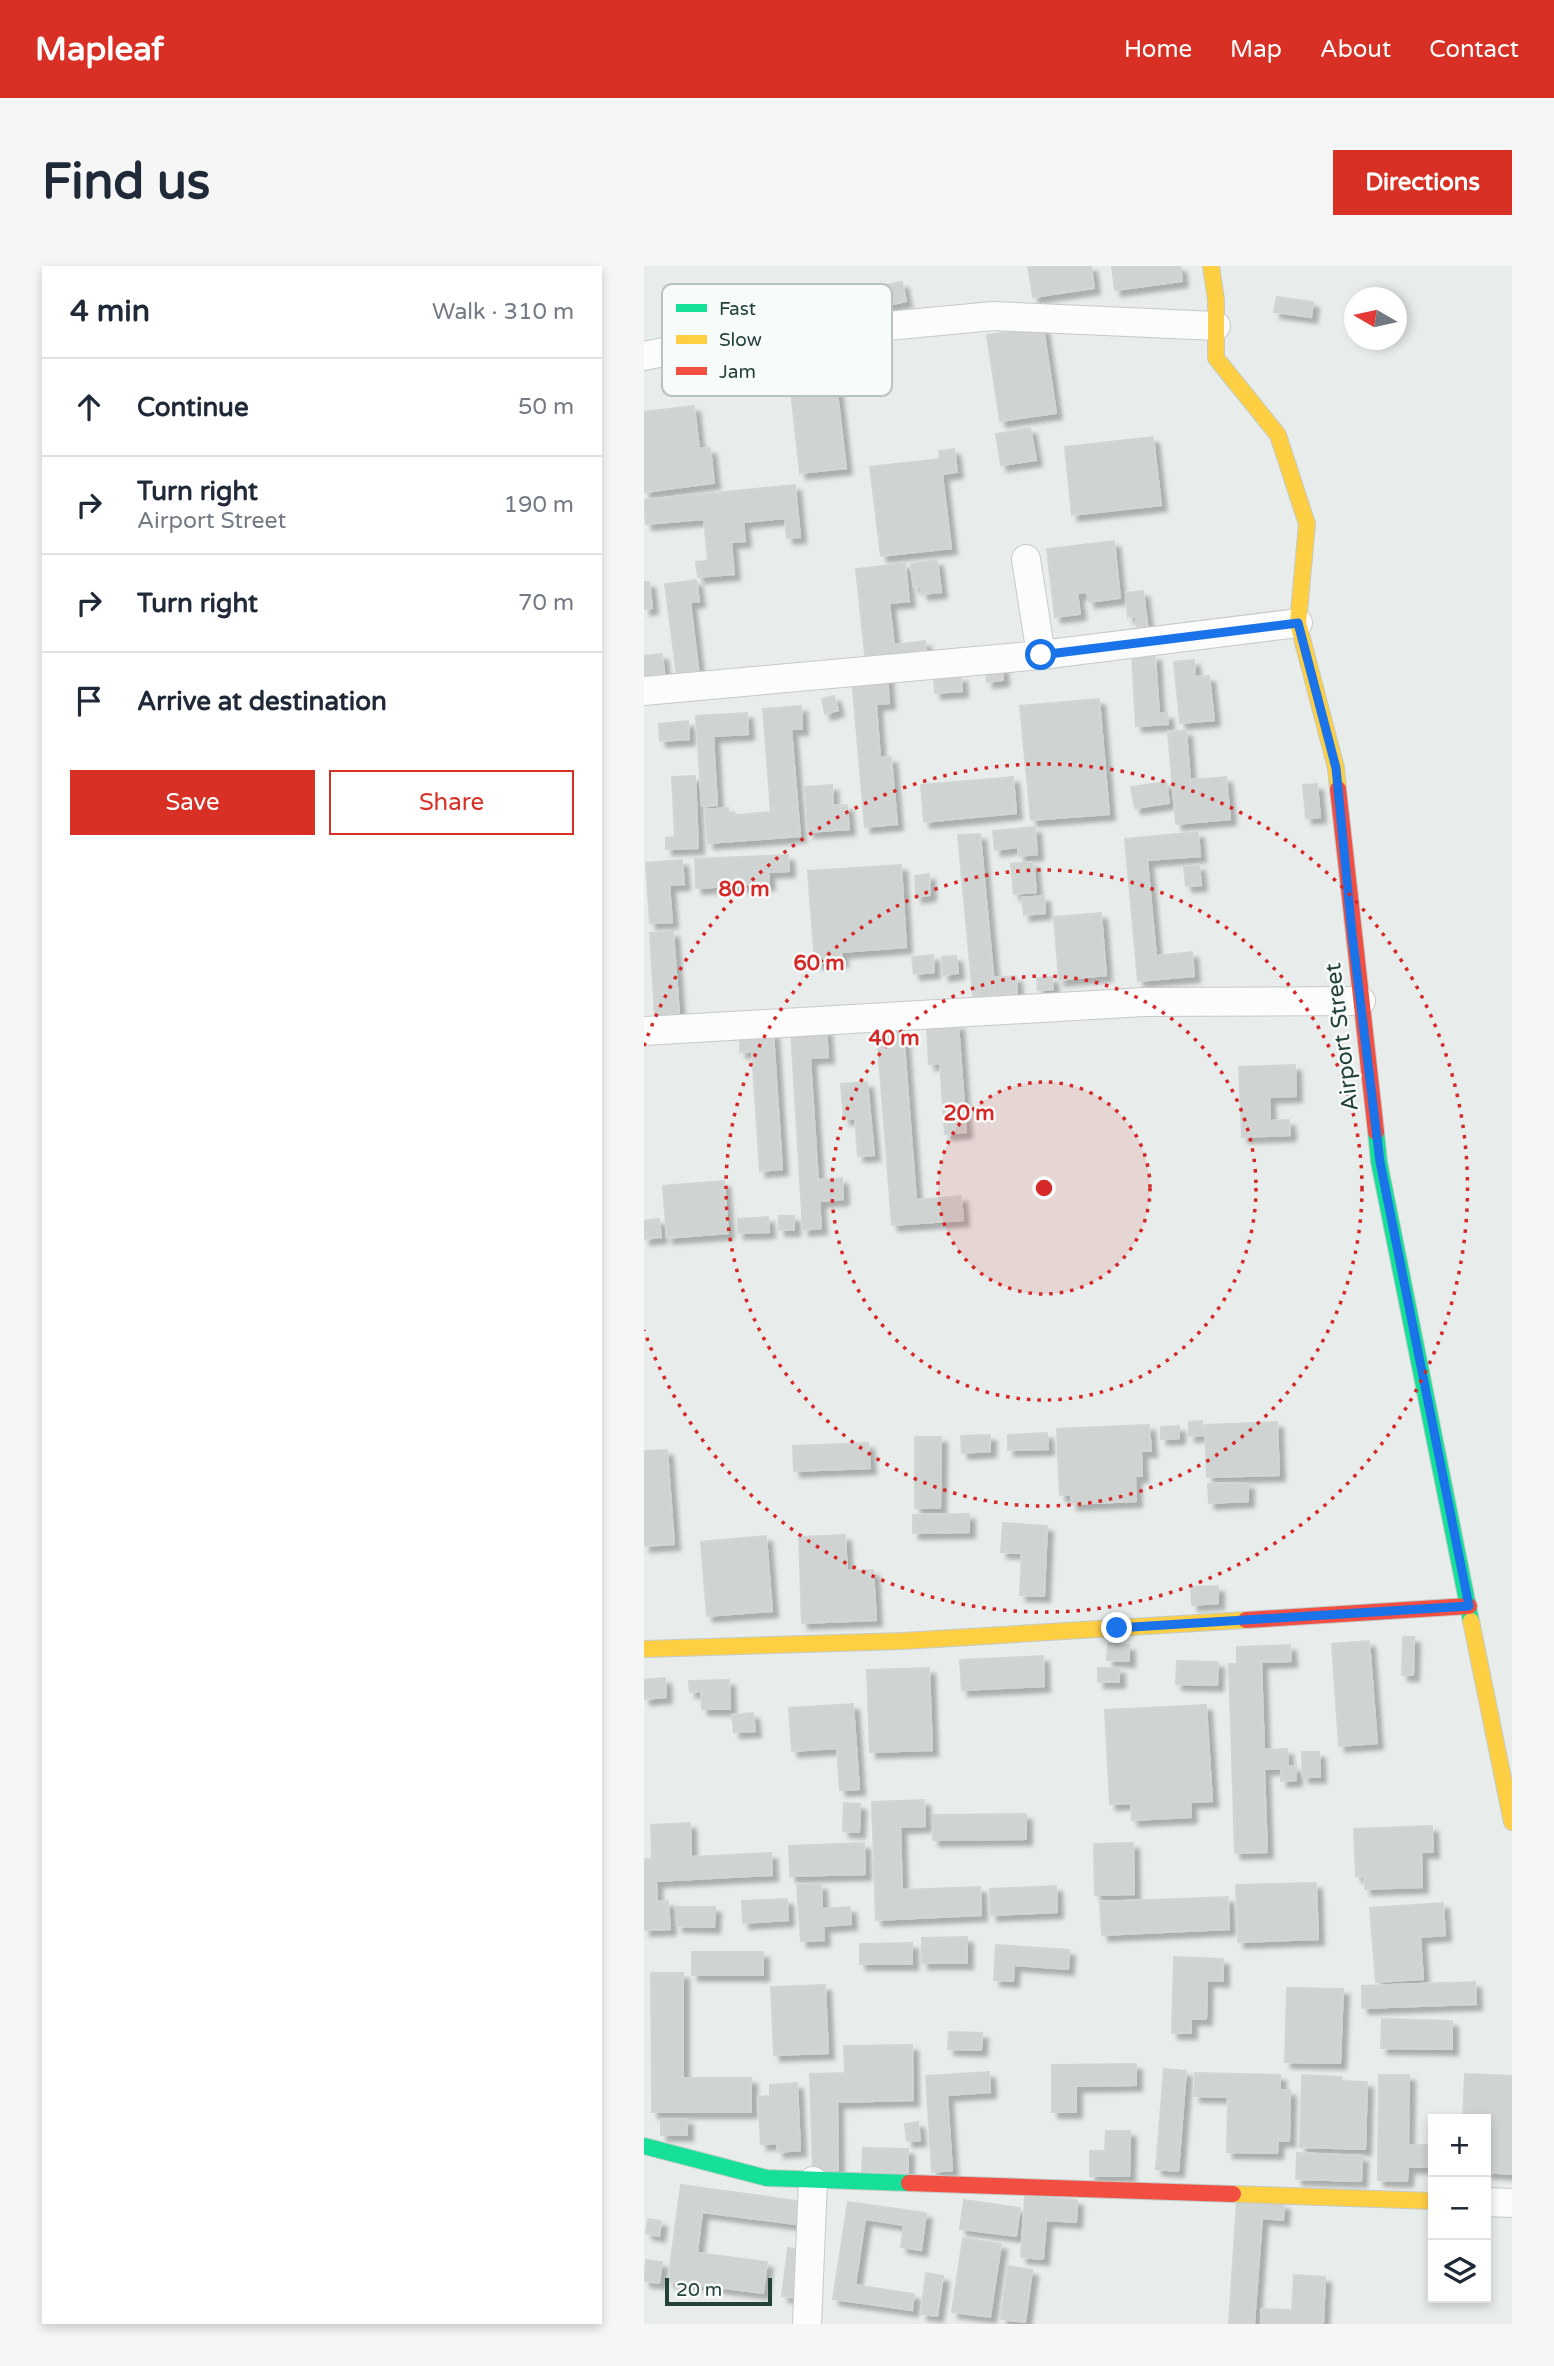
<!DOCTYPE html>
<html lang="en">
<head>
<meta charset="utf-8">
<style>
	body { margin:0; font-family:"Varela Round",sans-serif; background:#f6f6f7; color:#1f2937 }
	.controls { position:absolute; right:21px; bottom:21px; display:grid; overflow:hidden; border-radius:0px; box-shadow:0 4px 10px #0003 }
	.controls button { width:63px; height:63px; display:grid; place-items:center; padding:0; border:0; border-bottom:2px solid #e0e1e3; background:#fff; color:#1f2937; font:35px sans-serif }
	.compass { position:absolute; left:700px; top:21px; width:63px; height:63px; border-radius:50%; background:#fff; box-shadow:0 4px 10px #0003; rotate:279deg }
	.scale { position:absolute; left:21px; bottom:18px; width:107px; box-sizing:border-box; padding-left:7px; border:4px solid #24423a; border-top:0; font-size:19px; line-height:24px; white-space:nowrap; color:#24423a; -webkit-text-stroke:5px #f7fbf9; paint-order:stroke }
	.stop { position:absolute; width:21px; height:21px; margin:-16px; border:5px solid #1a73e8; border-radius:50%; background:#fff }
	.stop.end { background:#1a73e8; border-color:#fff; box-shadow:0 2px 7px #0008 }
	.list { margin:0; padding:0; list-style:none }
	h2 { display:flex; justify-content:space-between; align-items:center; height:91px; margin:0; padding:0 28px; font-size:30px }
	h2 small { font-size:23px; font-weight:400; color:#747a83 }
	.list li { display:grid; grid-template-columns:46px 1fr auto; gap:21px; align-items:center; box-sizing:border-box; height:98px; padding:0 28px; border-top:2px solid #e0e1e3 }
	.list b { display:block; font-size:26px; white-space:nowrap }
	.list p { margin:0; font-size:23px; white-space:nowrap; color:#747a83 }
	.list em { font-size:23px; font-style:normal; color:#747a83 }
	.actions { display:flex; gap:14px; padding:21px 28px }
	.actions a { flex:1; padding:16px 0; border:2px solid #d93025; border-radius:0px; text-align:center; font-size:24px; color:#d93025 }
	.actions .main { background:#d93025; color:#fff }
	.icon { flex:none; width:38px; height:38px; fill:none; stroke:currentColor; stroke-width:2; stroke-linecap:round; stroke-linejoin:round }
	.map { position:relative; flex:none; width:868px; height:2058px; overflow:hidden; border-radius:0px }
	header { display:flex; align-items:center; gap:42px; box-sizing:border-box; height:98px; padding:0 35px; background:#d93025; color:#fff }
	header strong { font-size:33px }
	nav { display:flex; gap:38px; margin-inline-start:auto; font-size:24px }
	.intro { display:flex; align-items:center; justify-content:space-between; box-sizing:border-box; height:168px; padding:0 42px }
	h1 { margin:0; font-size:49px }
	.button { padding:18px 32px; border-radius:0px; background:#d93025; color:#fff; font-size:24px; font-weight:700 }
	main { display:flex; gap:42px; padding:0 42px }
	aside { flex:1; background:#fff; border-radius:0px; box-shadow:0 4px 10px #0003 }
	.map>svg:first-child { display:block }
	.building { fill:#cfd4d2; stroke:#d1d6d4; stroke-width:2; filter:url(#shadow) }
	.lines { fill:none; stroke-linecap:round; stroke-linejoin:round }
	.street-casing { stroke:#c5cac8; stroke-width:30 }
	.fast-casing { stroke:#c3cbc8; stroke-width:18 }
	.slow-casing { stroke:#c3cbc8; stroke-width:18 }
	.jam-casing { stroke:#c3cbc8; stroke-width:18 }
	.street { stroke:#fcfcfc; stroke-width:28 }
	.fast { stroke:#16e098; stroke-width:16 }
	.slow { stroke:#ffcf43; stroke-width:16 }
	.jam { stroke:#f24e42; stroke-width:16 }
	.route { stroke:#1a73e8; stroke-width:9 }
	.ring { fill:none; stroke:#d62828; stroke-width:3.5; stroke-dasharray:3.5 7 }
	.labels { text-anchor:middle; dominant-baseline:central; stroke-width:5; stroke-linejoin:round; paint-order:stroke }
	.street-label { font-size:23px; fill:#24423a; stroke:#f7fbf9 }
	.key { fill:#f7fbf9; stroke:#b8c4c0; stroke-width:2 }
	.key-label { font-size:19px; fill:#24423a }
	.centre { fill:#d62828; stroke:#f7fbf9; stroke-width:3.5 }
	.ring-label { font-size:21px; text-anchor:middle; font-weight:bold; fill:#d62828; stroke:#f7fbf9; stroke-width:5; stroke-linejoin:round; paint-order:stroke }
</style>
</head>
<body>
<header>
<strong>Mapleaf</strong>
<nav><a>Home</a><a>Map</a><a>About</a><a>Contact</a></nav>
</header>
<div class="intro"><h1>Find us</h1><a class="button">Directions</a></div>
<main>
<aside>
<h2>4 min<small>Walk · 310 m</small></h2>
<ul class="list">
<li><svg class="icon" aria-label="ahead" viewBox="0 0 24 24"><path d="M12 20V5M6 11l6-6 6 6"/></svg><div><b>Continue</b></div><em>50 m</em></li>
<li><svg class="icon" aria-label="right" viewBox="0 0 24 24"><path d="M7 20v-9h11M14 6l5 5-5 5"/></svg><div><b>Turn right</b><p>Airport Street</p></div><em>190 m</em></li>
<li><svg class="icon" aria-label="right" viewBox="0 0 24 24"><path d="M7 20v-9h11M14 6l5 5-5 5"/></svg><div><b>Turn right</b></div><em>70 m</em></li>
<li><svg class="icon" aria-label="arrive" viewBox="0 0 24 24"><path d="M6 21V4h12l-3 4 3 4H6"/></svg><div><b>Arrive at destination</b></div></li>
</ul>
<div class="actions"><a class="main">Save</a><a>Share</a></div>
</aside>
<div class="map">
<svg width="868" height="2058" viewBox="0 0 868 2058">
	<defs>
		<filter id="shadow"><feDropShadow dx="6" dy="6" stdDeviation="2" flood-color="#0004"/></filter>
	</defs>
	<rect width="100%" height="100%" fill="#e8edeb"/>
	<path class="building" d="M384 0H447L450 22 389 31Z
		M468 0H536L538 15 471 24Z
		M258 16 262 35 231 42 227 22Z
		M633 31 669 36 667 51 630 46Z
		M399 61 412 147 356 155 343 69Z
		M188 84 202 202 156 207 143 90Z
		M50 140 55 183 66 182 70 217 0 226V146Z
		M386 162 392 194 357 199 352 168Z
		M509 171 517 239 428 249 421 181Z
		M310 183 313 206 298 208 307 282 237 290 226 201 296 193 295 185Z
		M151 219 156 271 143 272 141 252 99 256 101 275 87 276 90 308 54 311 52 296 64 295 60 253 2 258 0 234Z
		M470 275 476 332 445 336 443 326 433 327 436 348 411 351 403 283Z
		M293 294 297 326 278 328 277 320 270 321 267 298Z
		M261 297 265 335 245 337 250 379 281 375 283 391 222 397 212 303Z
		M52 314 55 335 46 336 55 409 33 411 21 318Z
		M0 316H5L8 342 0 343Z
		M499 325 504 365 494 366 492 350 484 351 482 327Z
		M18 388 21 413 0 416V390Z
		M511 389 515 448 523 447 524 458 492 460 488 391Z
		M550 394 551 411 565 410 570 454 536 457 530 396Z
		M358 400 359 414 343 416 342 401Z
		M243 409 245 437 232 438 236 492 247 491 253 558 221 561 208 413Z
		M317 410 318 425 291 427 290 412Z
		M190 430 194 444 181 448 178 433Z
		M455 433 465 548 387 554 376 440Z
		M157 440 158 463H147L156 570 64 577 61 544 84 542V550L127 546 119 443Z
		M103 447 104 468 69 470 73 539 58 540 52 450Z
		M44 455 45 473 16 475 15 458Z
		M542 464 546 514 582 511 586 553 532 558 524 466Z
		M51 510 54 582 22 583V572L31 571 28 511Z
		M369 511 372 547 280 556 277 519Z
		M522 516 525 537 491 542 487 521Z
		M673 518 676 551 662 552 659 519Z
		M188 519 189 540 203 539 205 563 164 566 161 521Z
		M391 561 393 588 375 590 374 581 351 584 349 565Z
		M554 566 556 590 503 594 512 690 548 686 550 710 494 715 481 573Z
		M336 568 351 729 329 730 314 569Z
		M144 589 145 605 124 606 125 618 52 622 51 593Z
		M38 594 40 618 25 619 28 656 6 657 2 597Z
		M389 596 392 626 370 628 367 598Z
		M257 599 262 681 197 686 198 695 171 697 164 605Z
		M555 599 557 619 542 620 540 601Z
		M285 608 286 629 272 631 271 610Z
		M400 630 401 647 380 649 378 632Z
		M457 647 462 709 415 714 410 651Z
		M29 665 35 748 11 750 6 667Z
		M289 689 290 706 270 708 268 691Z
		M312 690 314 707 299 709 298 691Z
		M372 710 373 727 351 729 349 712Z
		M408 711 409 723 394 724 393 712Z
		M314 758 322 866 301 868 296 797 285 798 283 760Z
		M182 763 184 791 166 792 174 914 198 912 199 933 175 935 177 962 159 964 147 765Z
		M259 765 272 934 317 930 319 954 248 959 233 767Z
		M129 766 138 903 116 905 108 785 96 786V768Z
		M651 799 652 830 625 831 626 855 645 854 646 869 598 871 595 801Z
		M223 816 230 889 214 890 211 852 200 853 197 818Z
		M80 915 84 967 23 972 19 920Z
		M135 950H150V964H135Z
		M124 951 125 966 94 967V953Z
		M15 953 17 971 0 973V955Z
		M558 1155 559 1169 545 1170V1156Z
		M633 1156 635 1209 563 1211 561 1159Z
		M505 1159 507 1185H497L498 1210H491L492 1235 427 1238V1229H416L413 1163Z
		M535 1160V1172L517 1173V1161Z
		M403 1167 404 1183 364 1184V1169Z
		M346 1169V1185L318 1187 317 1170Z
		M271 1171H297L296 1242H271Z
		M224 1177 226 1202 150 1205 149 1180Z
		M23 1184 30 1278 0 1280V1185Z
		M604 1217V1235L565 1237 564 1218Z
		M325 1248V1266L269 1267V1249Z
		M359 1257 403 1260 400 1330 376 1329 378 1287 357 1286Z
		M201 1269 203 1305 229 1304 232 1354 158 1357 155 1271Z
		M122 1270 128 1345 63 1350 57 1276Z
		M574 1320V1337L548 1339 547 1321Z
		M759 1371H770L769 1409H758Z
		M725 1375 733 1477 695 1480 688 1378Z
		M464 1378 485 1379V1395L463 1394Z
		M646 1379 647 1395 617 1396 620 1484 643 1483 644 1501 652 1500V1514L637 1515V1502L620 1503 623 1586 591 1587 585 1398H593V1381Z
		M399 1390 400 1420 318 1424 316 1394Z
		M533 1395 574 1396 573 1419 532 1418Z
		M285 1402 288 1484 226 1486 223 1404Z
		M454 1402H475V1416H454Z
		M21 1412 22 1431 0 1433V1414Z
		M85 1414 86 1443H58L57 1425 46 1426 45 1415Z
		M209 1438 215 1523 196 1524 193 1482 148 1485 145 1442Z
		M562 1439 568 1535 546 1536 547 1551 488 1554 487 1537 466 1538 461 1444Z
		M109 1447 111 1465 90 1466 88 1449Z
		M658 1486H675L676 1511H659Z
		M280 1534 281 1560 256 1561 258 1624 336 1621 337 1649 232 1654 228 1536Z
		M200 1537 216 1538 215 1566 199 1565Z
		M382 1548V1573L289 1574V1549Z
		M46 1557 47 1591 127 1587 128 1609 12 1615 13 1636 24 1635 26 1663 0 1664V1593H8L7 1559Z
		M788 1560 789 1586H777L778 1621 721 1623 720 1609 712 1610 710 1563Z
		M220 1577 221 1608 146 1610 145 1580Z
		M489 1577 490 1628 451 1629 450 1578Z
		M672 1617 674 1673 594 1676 592 1619Z
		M177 1618 178 1643 206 1641 207 1658 179 1660 180 1674 157 1675 153 1619Z
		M412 1620 413 1646 347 1649 346 1623Z
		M584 1631 585 1663 458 1669 456 1636Z
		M143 1633 144 1654 99 1657 98 1635Z
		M799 1637 801 1669 776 1671 779 1713 732 1716 726 1642Z
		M33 1641H71L70 1661 33 1660Z
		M323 1671V1697H278V1672Z
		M268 1677V1698H216V1678Z
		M352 1679 425 1684 424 1703 370 1699 369 1715 350 1714Z
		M48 1686H119V1709H48Z
		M530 1691 579 1693V1715L563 1714 562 1753H547V1767H528Z
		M7 1707H39V1812H107V1846H8Z
		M831 1716 832 1738 718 1742V1720Z
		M181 1719 184 1787 130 1789 127 1721Z
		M643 1722 699 1723 696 1797 641 1796Z
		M738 1753 808 1755V1783L737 1782Z
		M305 1766 338 1767 337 1784 304 1783Z
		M268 1779 269 1834 193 1836 194 1904 169 1905 166 1808 201 1807 200 1780Z
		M492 1798V1819L432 1820V1846H408V1799Z
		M520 1803 542 1805 534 1905 512 1903Z
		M345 1806 346 1826 303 1829 308 1904 288 1906 282 1810Z
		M551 1807 636 1809V1824H646L645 1875 634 1874 633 1887 583 1886 584 1831 550 1830Z
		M821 1808 868 1810V1908L842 1906V1853H819Z
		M658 1809 697 1811V1815L723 1816 721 1883 656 1881Z
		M735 1809H765L764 1879H789V1901H764L763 1915 734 1914Z
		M153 1817 156 1884 134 1886 133 1877 117 1878 114 1831 126 1830V1819Z
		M17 1853H43V1869H17Z
		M274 1856 276 1874 263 1875 261 1858Z
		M462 1865H486L485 1910H446V1885H461Z
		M219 1882 264 1883V1907L218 1906Z
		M653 1887 718 1890 717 1915 652 1913Z
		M37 1919 154 1935 151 1958 58 1946 53 1987 123 1996 119 2027 24 2015Z
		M381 1930 433 1934 432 1956 402 1954 399 1993 377 1991Z
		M320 1934 376 1942 372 1970 316 1963Z
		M593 1935 640 1938 639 1954 618 1952 610 2058H585Z
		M204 1936 282 1947 277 1984 257 1981 260 1959 221 1953 211 2019 270 2028 268 2044 189 2033Z
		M4 1953 17 1955 15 1970 2 1967Z
		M319 1972 357 1978 346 2051 308 2046Z
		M144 1982 159 1984 153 2032 138 2030Z
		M2 1994 18 1996 15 2017 0 2015Z
		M364 2000 388 2004 381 2056 357 2053Z
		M282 2007 299 2010 293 2050 277 2048Z
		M650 2009 681 2011 679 2058H617V2043L648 2044Z"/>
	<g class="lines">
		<defs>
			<path id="street" d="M0 90 64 77 349 50 572 60
				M382 293 397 389
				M0 425 397 389 654 357
				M0 765 500 736 717 735
				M842 1936 868 1937
				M163 2058 169 1915"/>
			<path id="fast" d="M732 866 735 896 827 1355
				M0 1880 123 1912 265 1917"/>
			<path id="slow" d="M567 0 572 34V92L634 169 663 258 654 357 692 502 694 523
				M827 1355 868 1556
				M0 1383 259 1375 602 1354
				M589 1928 789 1935"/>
			<path id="jam" d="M694 523 732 866
				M602 1354 825 1340
				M265 1917 589 1928"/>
		</defs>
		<use href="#street" class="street-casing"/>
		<use href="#fast" class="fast-casing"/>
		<use href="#slow" class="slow-casing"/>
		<use href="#jam" class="jam-casing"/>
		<use href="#street" class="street"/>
		<use href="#fast" class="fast"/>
		<use href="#slow" class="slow"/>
		<use href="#jam" class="jam"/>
	</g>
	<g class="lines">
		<path class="route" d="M397 389 654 357 692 502 708 667 736 896 825 1340 473 1362"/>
	</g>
	<circle cx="400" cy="922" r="106" fill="#d62828" fill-opacity=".12"/>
	<g class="ring">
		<circle cx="400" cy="922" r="106"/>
		<circle cx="400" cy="922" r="212"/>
		<circle cx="400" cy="922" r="318"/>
		<path d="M0 780A424 424 0 1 1 0 1064"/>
	</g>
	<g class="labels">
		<g class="street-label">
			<text transform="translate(698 771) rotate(-97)">Airport Street</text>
		</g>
	</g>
	<rect x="18" y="18" width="230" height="112" rx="10" class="key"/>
	<rect x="32" y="38" width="31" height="8" fill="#16e098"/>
	<rect x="32" y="69" width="31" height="9" fill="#ffcf43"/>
	<rect x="32" y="101" width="31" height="8" fill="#f24e42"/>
	<g class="key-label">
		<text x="75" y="49">Fast</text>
		<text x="75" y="80">Slow</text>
		<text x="75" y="112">Jam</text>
	</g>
	<circle cx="400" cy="922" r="10" class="centre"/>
	<g class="ring-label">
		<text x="100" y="630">80 m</text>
		<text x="175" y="704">60 m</text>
		<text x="250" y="779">40 m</text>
		<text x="325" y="854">20 m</text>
	</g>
</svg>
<div class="controls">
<button>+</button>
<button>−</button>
<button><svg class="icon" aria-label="layers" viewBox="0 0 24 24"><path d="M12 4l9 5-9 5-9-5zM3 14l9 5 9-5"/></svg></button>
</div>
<svg class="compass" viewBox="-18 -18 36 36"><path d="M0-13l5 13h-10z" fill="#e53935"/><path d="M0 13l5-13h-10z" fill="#747a83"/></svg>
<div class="scale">20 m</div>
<div class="stop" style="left:397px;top:389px"></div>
<div class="stop end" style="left:473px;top:1362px"></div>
</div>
</main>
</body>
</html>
